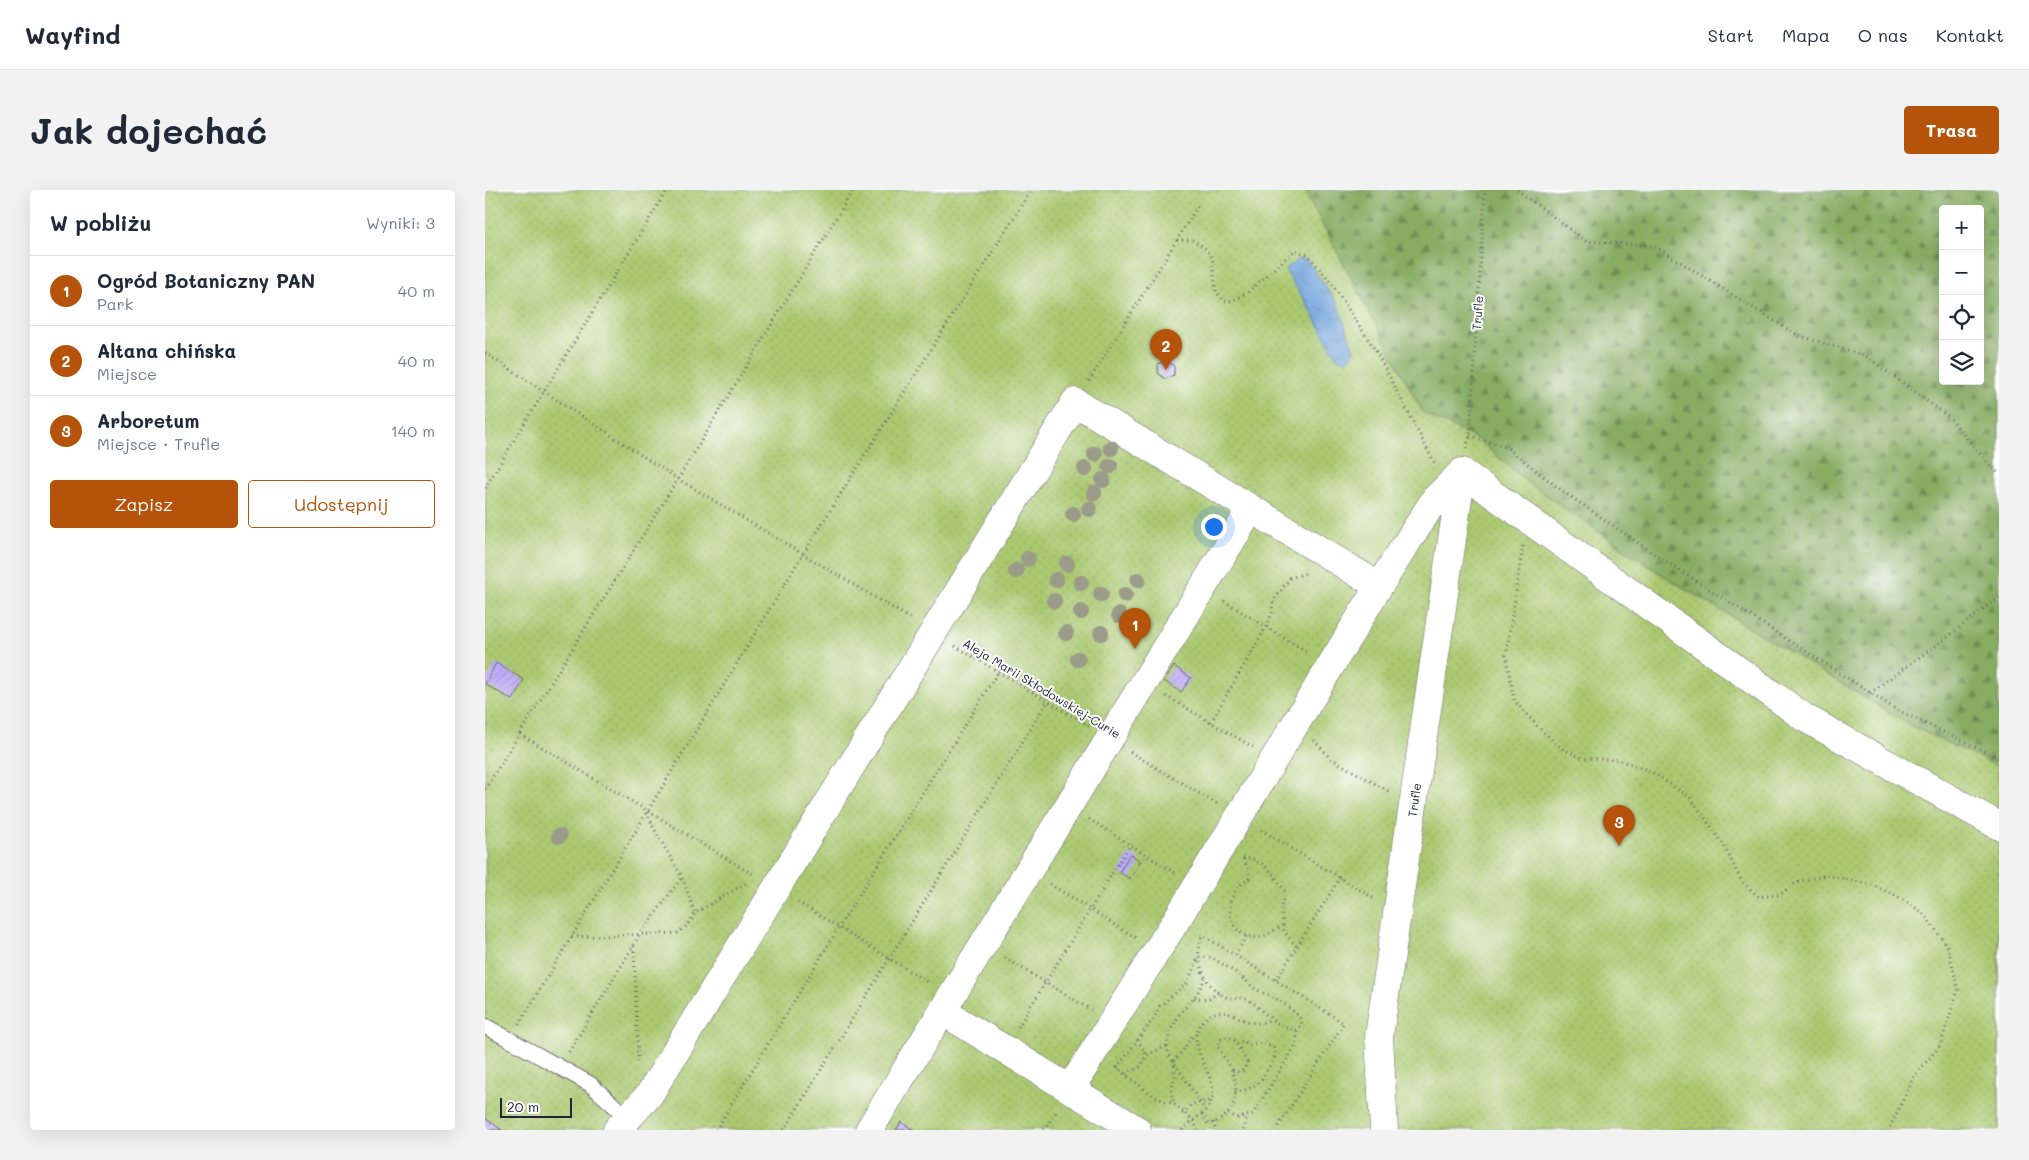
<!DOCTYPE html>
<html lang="pl">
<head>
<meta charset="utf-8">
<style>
	body { margin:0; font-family:Mali,sans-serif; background:#f2f2f3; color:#1f2937 }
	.controls { position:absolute; right:15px; top:15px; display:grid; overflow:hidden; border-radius:5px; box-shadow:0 5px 20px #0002 }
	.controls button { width:45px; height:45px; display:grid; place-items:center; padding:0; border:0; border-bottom:1px solid #e0e1e3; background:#fff; color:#1f2937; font:25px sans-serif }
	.scale { position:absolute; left:15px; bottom:12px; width:72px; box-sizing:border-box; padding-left:5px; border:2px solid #22223b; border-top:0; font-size:14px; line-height:18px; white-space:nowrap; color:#22223b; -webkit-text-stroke:4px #fff; paint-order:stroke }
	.you { position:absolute; left:728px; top:336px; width:18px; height:18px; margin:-12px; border:4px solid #fff; border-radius:50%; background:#1a73e8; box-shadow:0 0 0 8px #1a73e833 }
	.badge { display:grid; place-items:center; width:32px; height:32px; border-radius:50%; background:#b45309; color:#fff; font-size:16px; font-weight:700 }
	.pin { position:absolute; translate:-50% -41px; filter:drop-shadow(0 1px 2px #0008) }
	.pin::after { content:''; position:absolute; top:26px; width:18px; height:15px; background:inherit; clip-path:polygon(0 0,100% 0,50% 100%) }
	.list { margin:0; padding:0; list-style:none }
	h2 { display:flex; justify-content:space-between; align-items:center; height:65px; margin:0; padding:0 20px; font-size:21px }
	h2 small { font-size:16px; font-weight:400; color:#747a83 }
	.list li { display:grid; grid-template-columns:32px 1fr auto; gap:15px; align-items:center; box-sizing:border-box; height:70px; padding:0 20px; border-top:1px solid #e0e1e3 }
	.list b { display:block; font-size:19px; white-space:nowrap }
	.list p { margin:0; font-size:16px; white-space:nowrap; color:#747a83 }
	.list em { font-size:16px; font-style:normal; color:#747a83 }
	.actions { display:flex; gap:10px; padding:15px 20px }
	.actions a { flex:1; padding:11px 0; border:1px solid #b45309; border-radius:5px; text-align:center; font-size:18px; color:#b45309 }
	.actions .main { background:#b45309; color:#fff }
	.icon { flex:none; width:28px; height:28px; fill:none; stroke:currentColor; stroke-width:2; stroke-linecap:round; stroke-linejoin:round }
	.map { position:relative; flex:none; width:1514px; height:940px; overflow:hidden; border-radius:5px }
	header { display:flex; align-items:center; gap:30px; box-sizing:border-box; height:70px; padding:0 25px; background:#fff; border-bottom:1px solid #e0e1e3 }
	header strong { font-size:24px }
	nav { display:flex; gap:28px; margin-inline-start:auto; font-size:18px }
	.intro { display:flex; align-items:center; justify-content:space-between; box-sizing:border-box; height:120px; padding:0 30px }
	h1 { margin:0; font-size:35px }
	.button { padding:12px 22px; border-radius:5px; background:#b45309; color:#fff; font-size:18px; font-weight:700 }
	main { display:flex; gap:30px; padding:0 30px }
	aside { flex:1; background:#fff; border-radius:5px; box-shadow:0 5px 20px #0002 }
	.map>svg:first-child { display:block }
	.forest { fill:url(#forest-firs); stroke:#54674e; fill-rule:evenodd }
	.park { fill:url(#park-dots); stroke:#667556 }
	.water { fill:url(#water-ripples); stroke:#4a628b }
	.building { fill:url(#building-hatch) }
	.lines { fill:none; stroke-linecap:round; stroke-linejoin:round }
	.lane-casing { stroke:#6c6770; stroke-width:17 }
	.street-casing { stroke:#6c6770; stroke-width:29 }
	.path { stroke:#6c6770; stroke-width:3; stroke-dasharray:1 4; stroke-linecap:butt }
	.lane { stroke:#fff; stroke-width:15 }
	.street { stroke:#fff; stroke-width:28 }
	.tree { fill:#9b9b89 }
	.labels { text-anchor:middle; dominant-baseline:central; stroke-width:4; stroke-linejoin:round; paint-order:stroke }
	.street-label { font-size:12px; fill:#22223b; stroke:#fff }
</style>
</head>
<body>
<header>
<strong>Wayfind</strong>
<nav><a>Start</a><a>Mapa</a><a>O nas</a><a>Kontakt</a></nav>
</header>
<div class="intro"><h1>Jak dojechać</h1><a class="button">Trasa</a></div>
<main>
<aside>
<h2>W pobliżu<small>Wyniki: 3</small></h2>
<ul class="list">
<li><span class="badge">1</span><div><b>Ogród Botaniczny PAN</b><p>Park</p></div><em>40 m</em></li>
<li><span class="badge">2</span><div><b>Altana chińska</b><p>Miejsce</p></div><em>40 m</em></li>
<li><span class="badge">3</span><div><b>Arboretum</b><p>Miejsce · Trufle</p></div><em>140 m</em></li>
</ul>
<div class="actions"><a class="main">Zapisz</a><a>Udostępnij</a></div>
</aside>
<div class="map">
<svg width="1514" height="940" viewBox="0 0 1514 940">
	<defs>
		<pattern id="forest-firs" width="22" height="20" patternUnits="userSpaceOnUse" patternTransform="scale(1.25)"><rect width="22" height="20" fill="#87ac62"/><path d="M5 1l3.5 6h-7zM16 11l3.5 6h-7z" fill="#6e8c52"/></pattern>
		<pattern id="park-dots" width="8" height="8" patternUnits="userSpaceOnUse" patternTransform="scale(1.25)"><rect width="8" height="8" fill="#aac870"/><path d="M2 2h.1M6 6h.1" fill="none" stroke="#92ac62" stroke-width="1.8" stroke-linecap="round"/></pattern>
		<pattern id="water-ripples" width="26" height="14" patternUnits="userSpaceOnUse" patternTransform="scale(1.25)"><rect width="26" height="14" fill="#71a2db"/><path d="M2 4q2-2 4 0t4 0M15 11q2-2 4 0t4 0" fill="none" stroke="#5c84b3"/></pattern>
		<pattern id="building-hatch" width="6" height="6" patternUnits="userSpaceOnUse" patternTransform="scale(1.25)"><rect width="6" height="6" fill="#c1aef9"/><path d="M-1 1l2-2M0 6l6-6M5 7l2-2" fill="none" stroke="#a695d6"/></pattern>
	</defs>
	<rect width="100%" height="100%" fill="#fff"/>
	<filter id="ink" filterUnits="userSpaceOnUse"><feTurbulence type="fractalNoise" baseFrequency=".02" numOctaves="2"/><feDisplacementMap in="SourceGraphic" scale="10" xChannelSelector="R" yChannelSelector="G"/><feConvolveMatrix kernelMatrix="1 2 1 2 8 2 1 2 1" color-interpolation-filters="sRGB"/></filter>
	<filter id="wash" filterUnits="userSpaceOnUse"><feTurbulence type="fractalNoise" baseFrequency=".0096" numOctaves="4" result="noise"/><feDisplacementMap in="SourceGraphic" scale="20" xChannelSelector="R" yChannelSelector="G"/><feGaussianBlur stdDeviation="1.12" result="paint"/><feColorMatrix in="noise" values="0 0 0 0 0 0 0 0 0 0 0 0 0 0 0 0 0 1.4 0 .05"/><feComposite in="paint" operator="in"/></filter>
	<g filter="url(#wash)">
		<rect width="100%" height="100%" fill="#f5e8d2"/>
		<path class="forest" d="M819 0H1514V940L1476 559 1428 537 1171 381 1043 293 992 249 938 223ZM1458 19H1495V191H1458Z"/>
		<path class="park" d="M0 0H819L938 223 992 249 1043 293 1171 381 1428 537 1514 577V940H0Z"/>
		<path class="water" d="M813 69 822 70 852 113 869 161 862 171 852 168 826 121 800 80Z"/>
		<g id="blocks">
			<path class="building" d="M682 170 689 176V185L680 189 673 183V174Z
				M11 473 39 490 27 510 0 494Z
				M689 476 706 488 696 502 679 491Z
				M645 664 656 671 645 689 634 682Z
				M0 928 17 940H0Z
				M416 932 429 940H411Z"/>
		</g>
	</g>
	<g filter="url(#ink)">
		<use href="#blocks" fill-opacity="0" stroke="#6c6770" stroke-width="1"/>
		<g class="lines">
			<defs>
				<path id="lane" d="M0 836 105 894 143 928"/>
				<path id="street" d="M977 282 1320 528 1514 636
					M457 821 652 940
					M585 899 692 729 894 396 950 309 977 282
					M132 940 164 905 590 212 894 396
					M384 940 766 319
					M899 940 894 846 977 282"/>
			</defs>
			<use href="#lane" class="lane-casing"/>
			<use href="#street" class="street-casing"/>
			<path class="path" d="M1032 0 1101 51 1169 56 1312 145 1381 166 1464 227 1508 279 1514 283
				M0 1 1 0
				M692 50H707L719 57 727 67 731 102 739 111H747L763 102 810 60 823 65 845 91 892 163 950 274
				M0 163 193 289 426 429
				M604 191 713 16
				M985 246 1021 257 1076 300 1171 365 1412 520 1514 568
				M981 258 985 246 1000 0
				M0 298 182 0
				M1038 356 1021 465 1029 510 1053 537 1076 558 1097 568 1134 570 1167 582 1205 607 1238 654 1257 692 1274 707 1294 705 1312 692 1341 685 1384 694 1412 706 1438 723 1463 757 1473 800 1455 856 1429 886 1404 940
				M739 411 823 463
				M470 456 604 536
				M1385 503 1464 446 1514 407
				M681 506 768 557
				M726 532 781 437 787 423 788 411 805 388 821 383
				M35 544 269 685
				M829 550 845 568 905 602
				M645 562 732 614
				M0 599 193 289 368 0
				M162 622 168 637 197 687 210 723
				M604 629 690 683
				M776 640 888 708
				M758 668C778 667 791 687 800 702L796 719 799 741 812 757
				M759 669 765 686 763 690C736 702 740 750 773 747 782 746 791 739 798 735
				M565 694 651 748
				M313 712 444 793
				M716 744 859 833 791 940
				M87 747 192 743 202 736 210 723 263 692
				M149 756 153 872
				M751 765 761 746
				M520 768 606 820
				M791 790 855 688
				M709 808 724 809 734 802
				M34 834 318 364 546 0
				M533 837 645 655
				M711 844C700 850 702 861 689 870L690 885 686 904 689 914 707 929 713 940
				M652 850 662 865
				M682 856 684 865 720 920
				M84 862 156 743 197 687
				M631 877 670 907 688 914
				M632 878 669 828 675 816 702 793 714 767H726L752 783 770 799 794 810 814 826 817 834 812 840C788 837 782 823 764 810 757 806 749 810 741 807 726 800 716 785 714 767 713 760 716 751 717 744
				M641 884 655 877 662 865 682 856 685 842 694 825 712 804 720 788
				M750 902C775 899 778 886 790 867L789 858 779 853 764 855 759 851 752 853
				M698 924 707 914 725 911
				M717 924 723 934C749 929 756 904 747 881 744 873 737 865 733 857L735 850 741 847 749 849 762 872 759 880 754 882 747 880
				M743 924 753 928 768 924 812 853V840
				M729 932 730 940
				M231 940 354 737 513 482
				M299 940 562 512
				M559 940 572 921
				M697 940C706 929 721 925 726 911 736 882 690 851 724 826 744 811 763 844 785 829
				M758 940 760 936 761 926"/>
			<use href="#lane" class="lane"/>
			<use href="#street" class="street"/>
		</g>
		<g class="tree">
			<circle cx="626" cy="258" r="8"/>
			<circle cx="610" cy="264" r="8"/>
			<circle cx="625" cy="276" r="8"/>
			<circle cx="600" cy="279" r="8"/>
			<circle cx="618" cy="290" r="8"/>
			<circle cx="609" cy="303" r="8"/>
			<circle cx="604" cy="319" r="8"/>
			<circle cx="588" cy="324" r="8"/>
			<circle cx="543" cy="369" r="8"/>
			<circle cx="582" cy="374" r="8"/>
			<circle cx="531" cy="381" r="8"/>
			<circle cx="571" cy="390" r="8"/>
			<circle cx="653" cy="390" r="8"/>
			<circle cx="596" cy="393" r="8"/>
			<circle cx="616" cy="404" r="8"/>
			<circle cx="640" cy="405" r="8"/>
			<circle cx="569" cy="411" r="8"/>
			<circle cx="596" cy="422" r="8"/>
			<circle cx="634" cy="425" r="8"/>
			<circle cx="581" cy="443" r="8"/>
			<circle cx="616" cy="443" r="8"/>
			<circle cx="593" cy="469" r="8"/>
			<circle cx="74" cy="646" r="8"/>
		</g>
	</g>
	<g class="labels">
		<g class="street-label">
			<text transform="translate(992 123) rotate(-86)">Trufle</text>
			<text transform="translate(557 498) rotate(31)">Aleja Marii Skłodowskiej-Curie</text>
			<text transform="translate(929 610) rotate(-82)">Trufle</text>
		</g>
	</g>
</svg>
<div class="controls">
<button>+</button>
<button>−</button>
<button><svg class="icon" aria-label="locate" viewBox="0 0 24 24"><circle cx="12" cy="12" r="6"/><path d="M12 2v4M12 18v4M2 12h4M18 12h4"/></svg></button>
<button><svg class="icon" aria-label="layers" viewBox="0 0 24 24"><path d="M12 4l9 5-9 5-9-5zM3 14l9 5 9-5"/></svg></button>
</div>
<div class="scale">20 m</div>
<div class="you"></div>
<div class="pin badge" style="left:650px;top:459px">1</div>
<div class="pin badge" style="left:681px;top:180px">2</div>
<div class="pin badge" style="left:1134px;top:656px">3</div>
</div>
</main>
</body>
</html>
